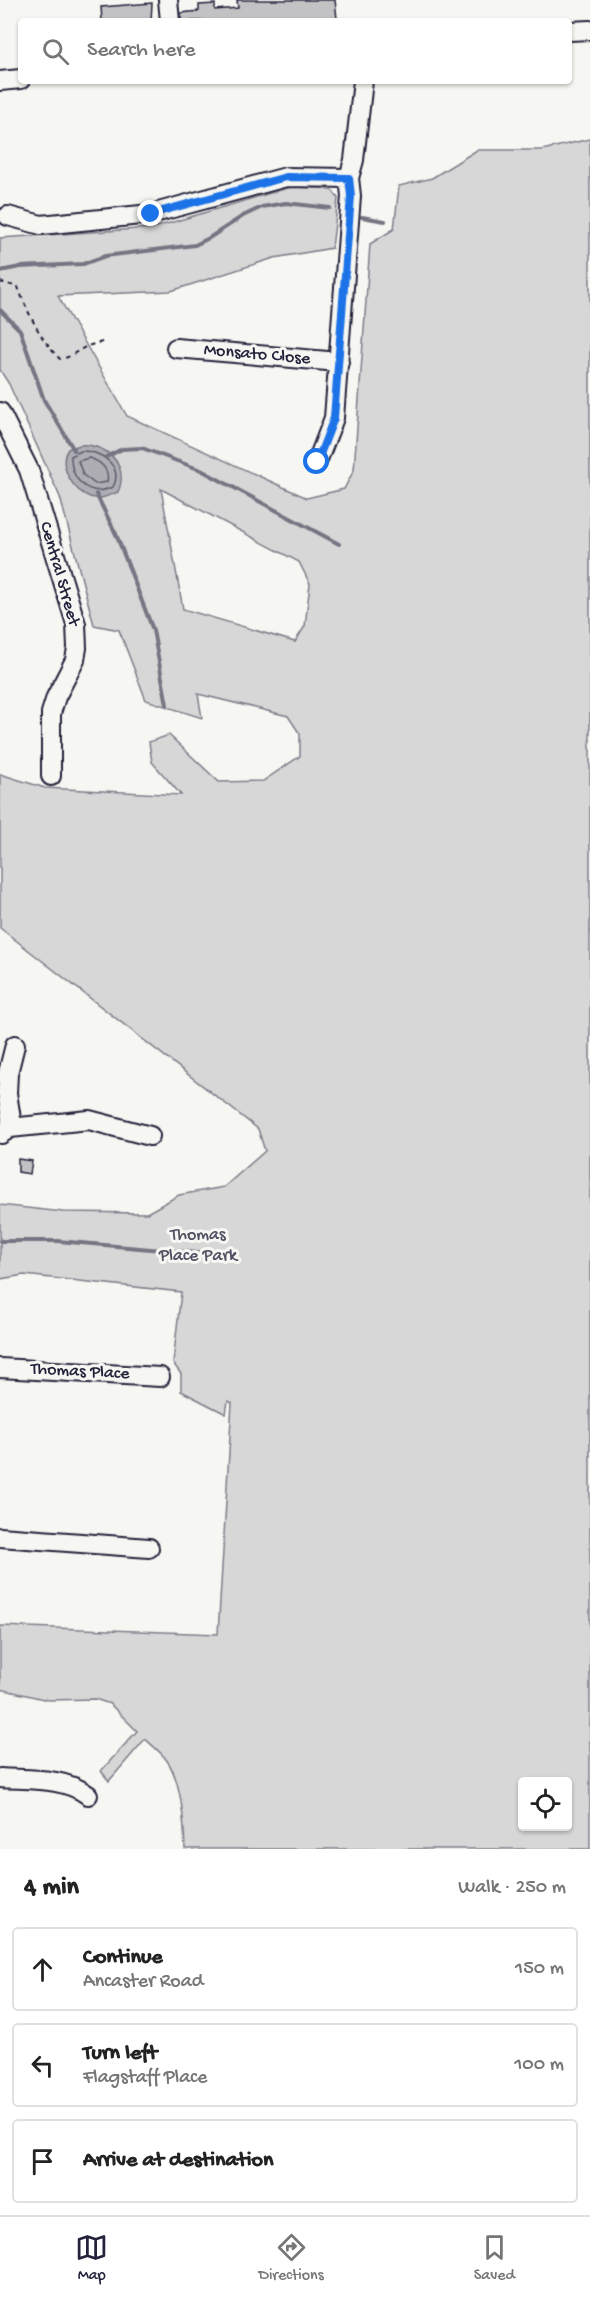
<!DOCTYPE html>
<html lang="en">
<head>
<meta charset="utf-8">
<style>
	body { margin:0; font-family:"Gochi Hand",sans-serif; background:#f2f2f2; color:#222 }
	.controls { position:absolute; right:18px; bottom:18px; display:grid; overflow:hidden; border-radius:6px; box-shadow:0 2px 4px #0004 }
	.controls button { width:54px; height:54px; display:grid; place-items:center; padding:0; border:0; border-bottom:2px solid #e0e0e0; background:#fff; color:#222; font:30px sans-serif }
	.stop { position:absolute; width:18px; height:18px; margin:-14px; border:4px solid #1a73e8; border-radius:50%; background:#fff }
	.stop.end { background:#1a73e8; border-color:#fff; box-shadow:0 2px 6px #0008 }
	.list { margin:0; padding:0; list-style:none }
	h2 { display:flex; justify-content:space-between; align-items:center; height:78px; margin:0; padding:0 24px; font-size:26px }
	h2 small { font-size:20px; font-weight:400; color:#767676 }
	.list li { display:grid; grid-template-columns:39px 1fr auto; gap:18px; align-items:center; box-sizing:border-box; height:84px; margin:0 12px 12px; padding:0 12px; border:2px solid #e0e0e0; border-radius:6px }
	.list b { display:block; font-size:22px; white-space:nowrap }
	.list p { margin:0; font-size:20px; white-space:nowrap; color:#767676 }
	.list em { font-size:20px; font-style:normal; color:#767676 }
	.icon { flex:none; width:33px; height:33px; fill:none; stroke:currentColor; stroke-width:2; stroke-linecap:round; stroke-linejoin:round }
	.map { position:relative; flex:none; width:590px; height:1849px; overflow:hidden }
	.search { position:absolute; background:#fff; box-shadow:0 2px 4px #0004; left:18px; right:18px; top:18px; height:66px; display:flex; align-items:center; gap:15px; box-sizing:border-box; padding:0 21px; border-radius:6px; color:#767676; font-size:22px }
	.sheet { height:366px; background:#fff }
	nav { display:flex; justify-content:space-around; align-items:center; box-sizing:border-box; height:84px; border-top:2px solid #e0e0e0; background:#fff; font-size:16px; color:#767676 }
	nav a { display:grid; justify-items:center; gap:3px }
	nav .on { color:#22223b }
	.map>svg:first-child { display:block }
	.green { fill:#d7d7d7; stroke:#7c7c89; stroke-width:1.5; fill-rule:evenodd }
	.water { fill:#adadb3; stroke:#757583; stroke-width:1.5 }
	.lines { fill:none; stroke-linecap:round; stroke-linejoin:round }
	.shore { stroke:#5a5a6b; stroke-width:1.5 }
	.stream { stroke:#757583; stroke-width:4 }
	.building { fill:#c2c2c4; stroke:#22223b; stroke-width:1.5 }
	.minor-casing { stroke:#22223b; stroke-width:22 }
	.path { stroke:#22223b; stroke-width:2; stroke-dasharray:4.5 4.5; stroke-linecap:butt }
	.minor { stroke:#f6f6f2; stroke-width:18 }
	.route { stroke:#1a73e8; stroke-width:8 }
	.labels { text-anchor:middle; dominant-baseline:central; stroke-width:6; stroke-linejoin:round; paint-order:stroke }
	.street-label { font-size:18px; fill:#22223b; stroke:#f6f6f2 }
	.park-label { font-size:18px; fill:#4f4f62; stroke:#f6f6f2 }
</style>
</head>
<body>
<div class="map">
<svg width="590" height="1849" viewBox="0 0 590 1849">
	<rect width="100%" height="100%" fill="#f6f6f2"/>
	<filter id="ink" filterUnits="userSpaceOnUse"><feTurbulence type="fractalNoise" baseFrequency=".0167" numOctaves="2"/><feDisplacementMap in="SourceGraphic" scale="12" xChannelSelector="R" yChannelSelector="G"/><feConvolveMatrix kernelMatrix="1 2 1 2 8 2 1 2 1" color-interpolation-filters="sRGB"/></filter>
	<g filter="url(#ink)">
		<path class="green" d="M590 139V1849H185C184 1823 182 1784 168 1762 163 1754 152 1745 145 1739L109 1781 101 1771 137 1731 110 1704 95 1699 48 1700 0 1689V1626L218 1634 232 1403 228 1401 226 1414 181 1391V1374L173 1363 181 1292 24 1275 0 1279V1205L63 1212 147 1213 179 1195 224 1187 265 1151 258 1129 0 928V774L45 788 181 795 152 762 149 742 169 735 219 782 263 781 300 756V734L288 716 198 694 202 718 146 700 119 630 94 625 60 497 9 384 0 370V238L153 228 291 187 323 188 333 191 338 198 332 248 274 258 171 291 58 296 127 416 307 498 344 489 354 470 370 244 394 229 399 186 432 178 477 150H542ZM161 489 299 562 310 584 305 626 295 642 183 609ZM522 1782H568V1826H522Z"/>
		<path class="water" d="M80 445C106 443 130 465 118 492 108 496 100 500 90 497 73 491 57 465 68 449Z"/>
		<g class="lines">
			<path class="shore" d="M81 451C100 450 124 466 113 487 89 498 71 481 71 456Z
				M89 458C100 461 110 469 107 482L95 484 83 475 78 461Z"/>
			<path class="stream" d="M362 217 385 221
				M0 271 20 267 83 264 105 256 195 245 209 238 243 216 262 207 286 203 330 208
				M0 310 20 330 44 400 74 450
				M106 457 122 449 142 448 201 470 339 544
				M96 494 116 534 153 630 167 705
				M0 1241H58L220 1255"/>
		</g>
		<path class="building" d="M237 0H335L337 19 326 21H181V13L199 11V5L215 4V10L238 8Z
			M152 3 151 21H102L101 7Z
			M18 1159 32 1161 30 1174 18 1172Z"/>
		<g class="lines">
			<defs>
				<path id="minor" d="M168 0 170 21
					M569 31 590 30
					M0 81 21 79
					M8 216 41 225 151 214 286 177 349 178
					M176 348 339 362
					M0 412 29 470 76 624 77 648 75 660 56 697 51 713V776
					M317 462 334 418 351 196 349 178 354 160 363 81
					M10 1128 89 1120 150 1136
					M1 1134 10 1128 11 1119 7 1093 8 1073 15 1045
					M0 1368 160 1377
					M0 1537 149 1548
					M0 1778C28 1780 65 1777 88 1795"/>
			</defs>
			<use href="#minor" class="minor-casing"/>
			<path class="path" d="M0 282 18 287C27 311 41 341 60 359L68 357 87 346 106 341"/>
			<use href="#minor" class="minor"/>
		</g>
	</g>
	<g class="lines" filter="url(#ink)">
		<path class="route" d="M151 214 286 177 349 178 351 196 334 418 317 462"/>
	</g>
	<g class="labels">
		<g class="street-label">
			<text transform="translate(257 355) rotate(5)">Monsato Close</text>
			<text transform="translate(59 574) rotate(74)">Central Street</text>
			<text transform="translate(80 1372) rotate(3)">Thomas Place</text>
		</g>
		<g class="park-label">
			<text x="198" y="1235">Thomas<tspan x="198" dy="21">Place Park</tspan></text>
		</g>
	</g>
</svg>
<div class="controls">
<button><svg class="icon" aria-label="locate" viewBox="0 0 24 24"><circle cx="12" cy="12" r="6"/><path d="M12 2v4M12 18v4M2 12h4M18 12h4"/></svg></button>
</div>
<div class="stop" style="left:317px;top:462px"></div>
<div class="stop end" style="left:151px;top:214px"></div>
<div class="search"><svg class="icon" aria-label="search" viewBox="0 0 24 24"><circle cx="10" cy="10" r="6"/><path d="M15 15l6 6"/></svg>Search here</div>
</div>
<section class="sheet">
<h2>4 min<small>Walk · 250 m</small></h2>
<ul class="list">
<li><svg class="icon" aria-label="ahead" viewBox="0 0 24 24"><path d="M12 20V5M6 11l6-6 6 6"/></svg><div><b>Continue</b><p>Ancaster Road</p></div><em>150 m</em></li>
<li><svg class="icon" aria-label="left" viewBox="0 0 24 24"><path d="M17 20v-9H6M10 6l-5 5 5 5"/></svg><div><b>Turn left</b><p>Flagstaff Place</p></div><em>100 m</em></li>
<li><svg class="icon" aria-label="arrive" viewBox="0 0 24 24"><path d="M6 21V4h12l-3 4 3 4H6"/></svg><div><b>Arrive at destination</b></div></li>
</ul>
</section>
<nav>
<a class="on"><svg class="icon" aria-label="map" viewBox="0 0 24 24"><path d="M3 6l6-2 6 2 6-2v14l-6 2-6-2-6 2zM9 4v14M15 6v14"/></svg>Map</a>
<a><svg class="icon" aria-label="directions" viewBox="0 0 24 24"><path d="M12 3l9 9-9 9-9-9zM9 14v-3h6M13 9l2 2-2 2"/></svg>Directions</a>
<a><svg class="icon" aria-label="saved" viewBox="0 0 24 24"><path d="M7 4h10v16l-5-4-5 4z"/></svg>Saved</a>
</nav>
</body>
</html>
